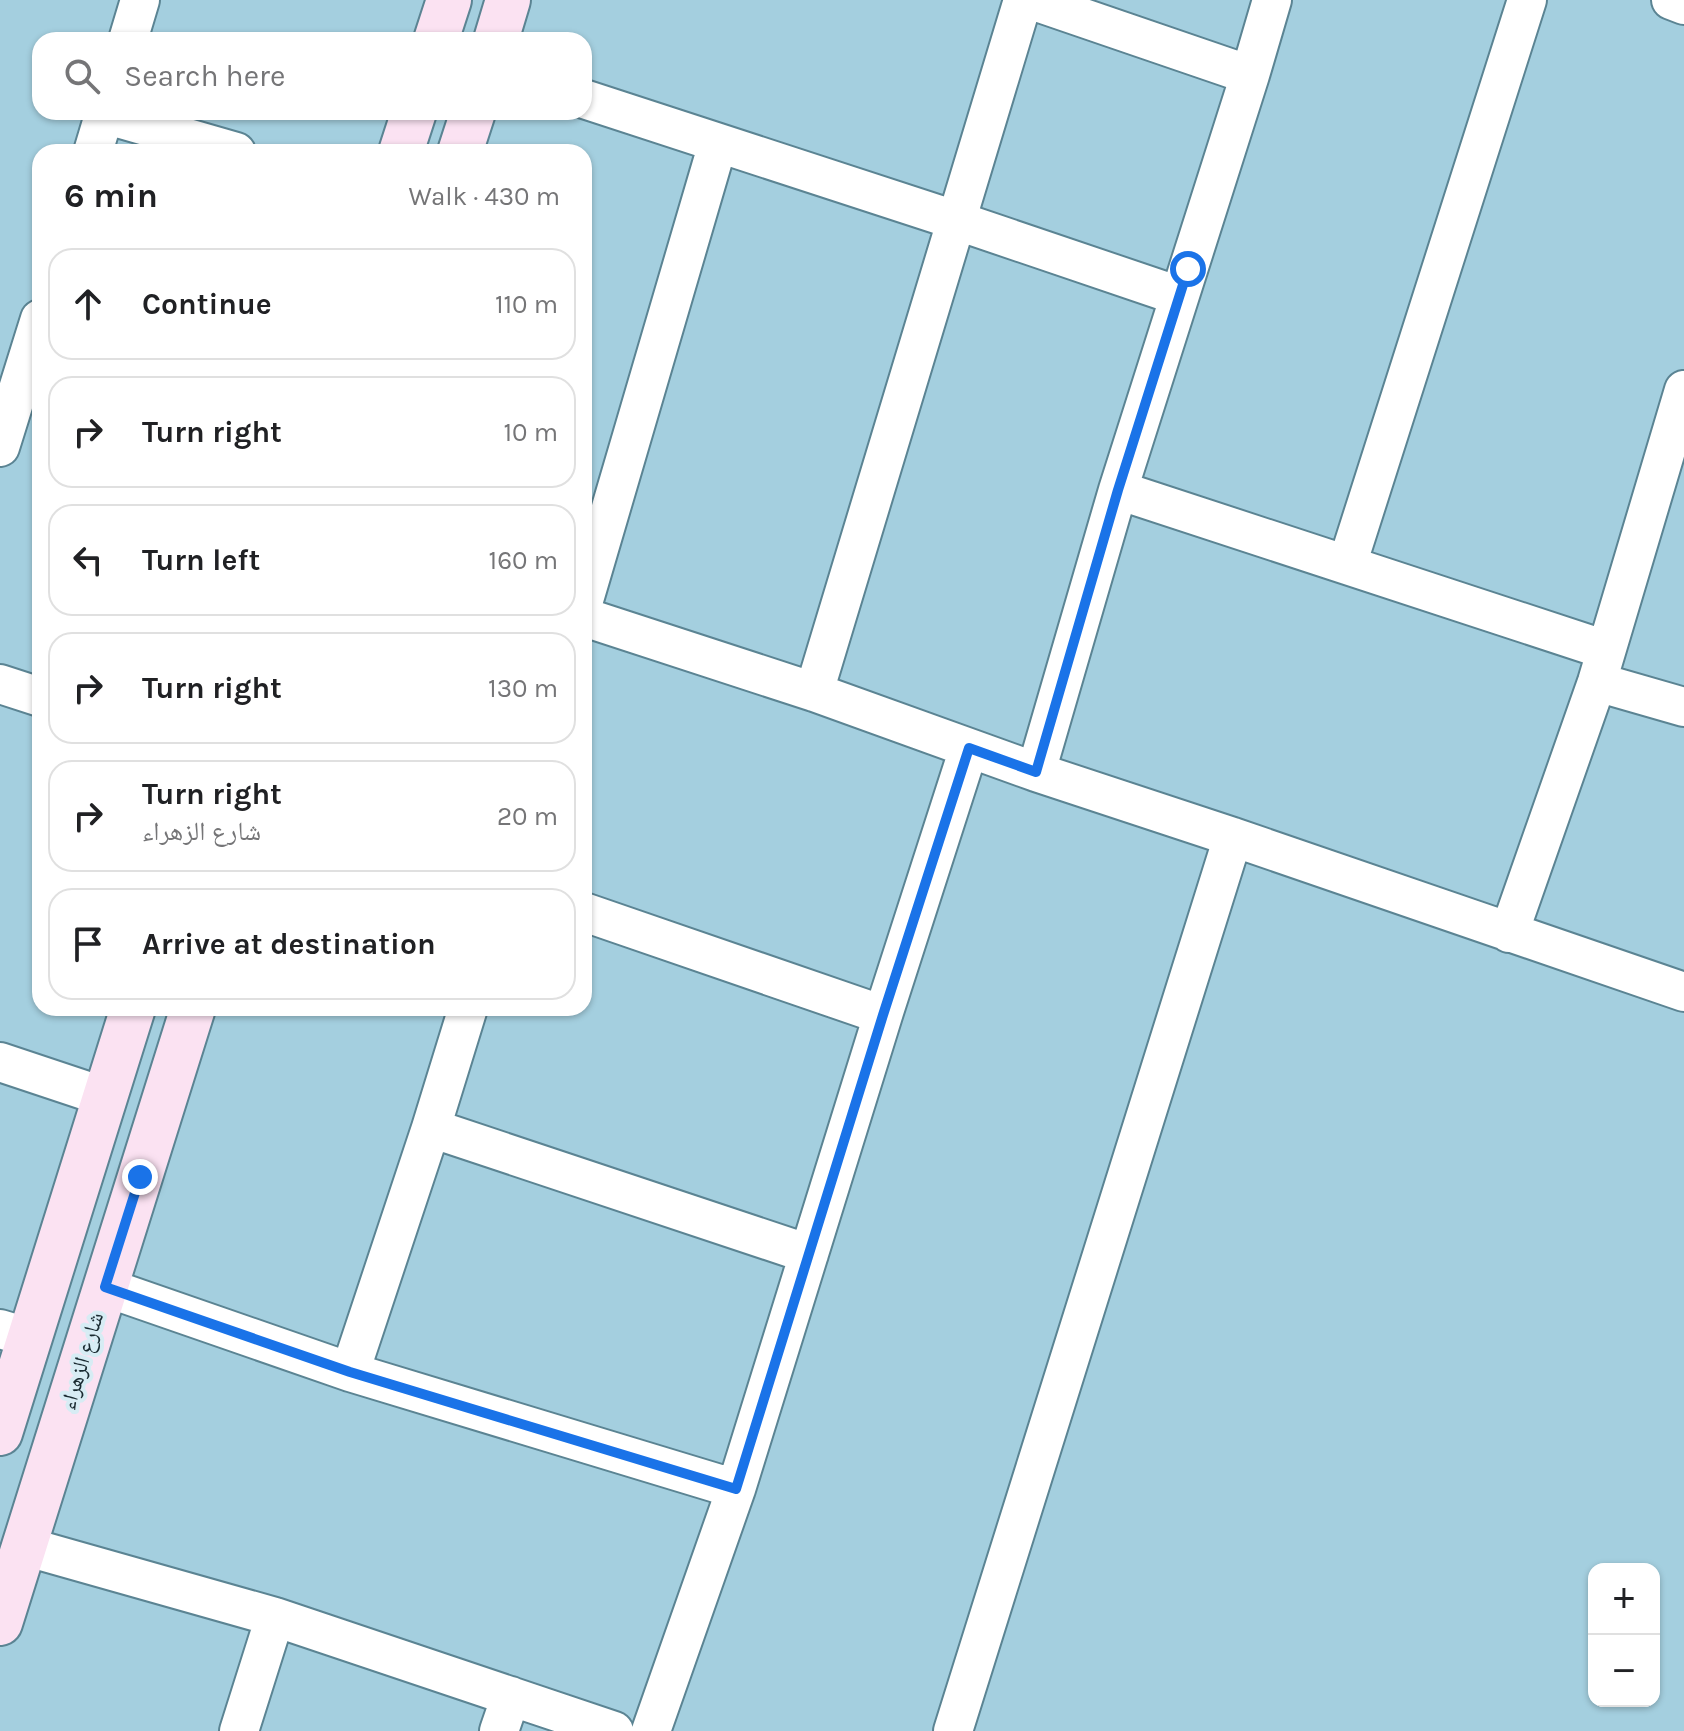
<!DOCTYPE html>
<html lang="en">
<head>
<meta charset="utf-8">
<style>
	body { margin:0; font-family:Karla,"Noto Naskh Arabic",sans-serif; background:#f2f2f2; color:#202124 }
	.controls { position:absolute; right:24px; bottom:24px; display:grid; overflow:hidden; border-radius:16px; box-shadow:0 2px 6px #0004 }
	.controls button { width:72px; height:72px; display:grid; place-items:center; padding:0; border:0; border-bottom:2px solid #e0e0e0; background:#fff; color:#202124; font:40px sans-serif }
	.stop { position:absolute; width:24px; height:24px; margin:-18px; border:6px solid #1a73e8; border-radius:50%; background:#fff }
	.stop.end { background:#1a73e8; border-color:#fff; box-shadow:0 2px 8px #0008 }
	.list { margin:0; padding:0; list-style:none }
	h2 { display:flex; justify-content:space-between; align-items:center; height:104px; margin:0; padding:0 32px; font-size:34px }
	h2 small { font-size:26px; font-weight:400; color:#757577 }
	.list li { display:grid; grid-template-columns:52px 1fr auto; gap:24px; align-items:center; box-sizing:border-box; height:112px; margin:0 16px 16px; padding:0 16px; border:2px solid #e0e0e0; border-radius:24px }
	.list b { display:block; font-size:30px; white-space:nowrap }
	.list p { margin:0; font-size:26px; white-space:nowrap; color:#757577 }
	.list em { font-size:26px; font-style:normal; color:#757577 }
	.icon { flex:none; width:44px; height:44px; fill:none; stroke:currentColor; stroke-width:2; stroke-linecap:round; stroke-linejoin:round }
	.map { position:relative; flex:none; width:1684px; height:1731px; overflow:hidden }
	.search { position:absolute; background:#fff; box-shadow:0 2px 6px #0004; left:32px; top:32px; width:560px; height:88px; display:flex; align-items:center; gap:20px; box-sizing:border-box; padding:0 28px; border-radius:24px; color:#757577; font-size:30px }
	.panel { position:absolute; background:#fff; box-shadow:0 2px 6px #0004; left:32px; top:144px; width:560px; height:872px; border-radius:24px }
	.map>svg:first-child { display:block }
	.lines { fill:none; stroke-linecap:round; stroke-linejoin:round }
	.minor-casing { stroke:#5b8493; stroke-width:42 }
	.secondary-casing { stroke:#5b8493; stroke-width:48 }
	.minor { stroke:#fff; stroke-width:38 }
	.secondary { stroke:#fbe2f2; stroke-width:44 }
	.route { stroke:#1a73e8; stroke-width:10 }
	.labels { text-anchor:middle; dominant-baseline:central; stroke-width:8; stroke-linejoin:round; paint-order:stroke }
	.street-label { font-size:22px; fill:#192a31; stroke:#d7ecf4 }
</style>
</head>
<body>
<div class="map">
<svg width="1684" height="1731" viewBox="0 0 1684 1731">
	<rect width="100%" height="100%" fill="#a4cfdf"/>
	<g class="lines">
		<defs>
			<path id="minor" d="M1031 0 1250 75
				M1671 0 1684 5
				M128 40 140 0
				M584 99 955 220 1179 296
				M104 114 236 152
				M93 152 105 112
				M0 447 40 319
				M1118 490 1606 650
				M1347 565 1527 0
				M584 600 718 143
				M584 617 814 692 1036 772 1233 837 1684 992
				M1597 682 1684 707
				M0 684 40 697
				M814 692 1023 0
				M1036 772 1118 490 1250 75 1272 0
				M584 912 883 1015
				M1509 933 1597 682 1684 390
				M0 1062 105 1097
				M431 1128 809 1254
				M105 1287 350 1372 736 1489
				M0 1329 30 1338
				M350 1372 431 1128 468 1008
				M24 1546 275 1617 614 1731
				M239 1731 275 1617
				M499 1731 511 1696
				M651 1731 736 1489 883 1015 969 748
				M953 1731 1233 837"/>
			<path id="secondary" d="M436 40 449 0
				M496 40 508 0
				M401 152 414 112
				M460 152 473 112
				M0 1433 133 1008
				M0 1623 193 1008"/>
		</defs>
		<use href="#minor" class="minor-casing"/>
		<use href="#secondary" class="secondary-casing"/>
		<use href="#minor" class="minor"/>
		<use href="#secondary" class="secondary"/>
	</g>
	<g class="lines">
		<path class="route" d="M140 1177 105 1287 350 1372 736 1489 883 1015 969 748 1036 772 1118 490 1188 269"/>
	</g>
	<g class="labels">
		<g class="street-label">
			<text transform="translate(82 1361) rotate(-73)">شارع الزهراء</text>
		</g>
	</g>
</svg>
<div class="controls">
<button>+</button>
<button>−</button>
</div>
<div class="stop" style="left:1188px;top:269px"></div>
<div class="stop end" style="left:140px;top:1177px"></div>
<div class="search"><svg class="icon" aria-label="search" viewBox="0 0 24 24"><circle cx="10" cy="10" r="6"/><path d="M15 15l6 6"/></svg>Search here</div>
<section class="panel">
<h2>6 min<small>Walk · 430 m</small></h2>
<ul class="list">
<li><svg class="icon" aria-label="ahead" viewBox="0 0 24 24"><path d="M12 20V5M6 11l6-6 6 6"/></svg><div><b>Continue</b></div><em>110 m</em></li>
<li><svg class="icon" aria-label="right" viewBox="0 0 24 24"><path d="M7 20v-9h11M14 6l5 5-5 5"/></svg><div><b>Turn right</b></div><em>10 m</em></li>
<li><svg class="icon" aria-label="left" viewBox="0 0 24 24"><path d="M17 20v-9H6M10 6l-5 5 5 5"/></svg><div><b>Turn left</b></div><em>160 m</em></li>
<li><svg class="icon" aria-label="right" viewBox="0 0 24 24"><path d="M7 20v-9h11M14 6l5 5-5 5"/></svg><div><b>Turn right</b></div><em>130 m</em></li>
<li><svg class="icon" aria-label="right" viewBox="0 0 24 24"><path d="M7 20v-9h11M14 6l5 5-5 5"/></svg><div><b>Turn right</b><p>شارع الزهراء</p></div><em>20 m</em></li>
<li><svg class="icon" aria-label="arrive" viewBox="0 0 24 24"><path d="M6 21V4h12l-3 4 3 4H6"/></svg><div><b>Arrive at destination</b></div></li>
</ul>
</section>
</div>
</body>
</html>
